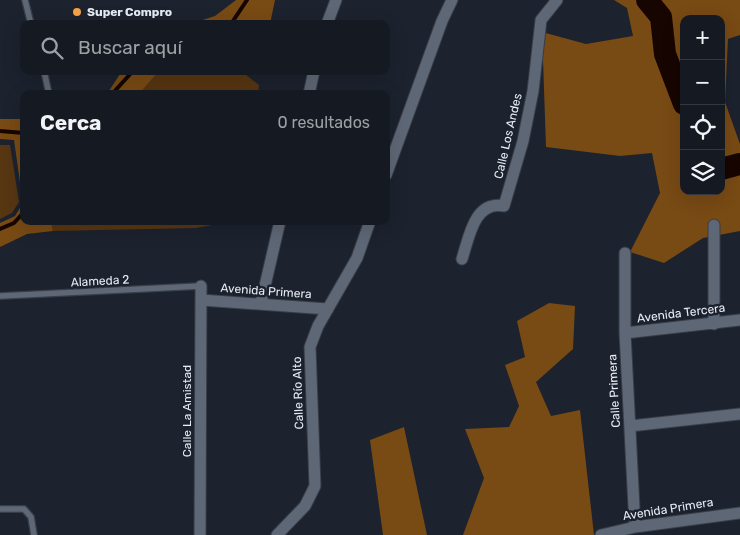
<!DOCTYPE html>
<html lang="es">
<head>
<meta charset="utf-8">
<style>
	body { margin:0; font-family:Rubik,sans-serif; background:#22272f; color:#f1f3f6 }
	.controls { position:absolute; right:15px; top:15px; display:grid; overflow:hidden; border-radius:10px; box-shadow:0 5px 20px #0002 }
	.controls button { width:45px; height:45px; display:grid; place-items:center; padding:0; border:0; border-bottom:1px solid #343840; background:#151a22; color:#f1f3f6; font:25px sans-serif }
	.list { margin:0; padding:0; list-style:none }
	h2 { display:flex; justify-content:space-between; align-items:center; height:65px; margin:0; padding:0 20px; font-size:21px }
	h2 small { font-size:16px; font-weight:400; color:#9da1a5 }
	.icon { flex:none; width:28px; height:28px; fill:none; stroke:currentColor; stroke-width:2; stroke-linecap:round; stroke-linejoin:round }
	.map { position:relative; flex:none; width:740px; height:535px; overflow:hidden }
	.search { position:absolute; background:#151a22; box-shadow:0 5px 20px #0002; left:20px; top:20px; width:370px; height:55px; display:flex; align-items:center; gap:12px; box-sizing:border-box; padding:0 18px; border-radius:10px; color:#9da1a5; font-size:19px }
	.panel { position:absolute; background:#151a22; box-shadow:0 5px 20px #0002; left:20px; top:90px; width:370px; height:135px; border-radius:10px }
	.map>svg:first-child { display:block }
	.green { fill:#573612 }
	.forest { fill:#784a14; fill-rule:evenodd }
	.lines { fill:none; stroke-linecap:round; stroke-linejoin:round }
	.stream { stroke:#160500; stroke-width:4 }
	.river { stroke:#160500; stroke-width:22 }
	.lane-casing { stroke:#383e47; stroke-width:8 }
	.street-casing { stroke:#383e47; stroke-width:13 }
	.lane { stroke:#5e6775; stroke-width:5.5 }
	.street { stroke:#5e6775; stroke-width:11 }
	.poi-dot { fill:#f5a246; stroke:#1c222e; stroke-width:2 }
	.labels { text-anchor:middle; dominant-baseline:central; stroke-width:5; stroke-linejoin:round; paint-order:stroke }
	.poi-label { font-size:12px; font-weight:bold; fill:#e8edf5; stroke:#1c222e; text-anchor:start }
	.street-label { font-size:12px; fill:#e8edf5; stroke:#1c222e }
</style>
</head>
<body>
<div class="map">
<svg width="740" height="535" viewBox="0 0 740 535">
	<rect width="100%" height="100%" fill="#1c222e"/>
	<path class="green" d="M159 71H241L259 85 258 94H139Z
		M0 145H10L19 202 12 213 0 219Z
		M51 221H234L196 228 53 231Z"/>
	<path class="forest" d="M236 0H275L270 24H190L215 16Z
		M614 0H740V35L728 39 725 102 740 144V231L703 238 664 263 630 252 660 193 652 153 620 156 546 147 542 32 586 44 633 36 627 8ZM684 19H721V191H684Z
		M122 71H159L139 94H107Z
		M0 119H24V221H51L53 231 27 234 0 247V223L15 216 23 203 14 140 0 139Z
		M549 303 575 306 573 349 536 382 551 416 580 410 594 535H463L484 478 465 429 509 427 519 406 505 365 525 357 517 321Z
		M404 427 427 535H383L370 440Z"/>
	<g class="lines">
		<path class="stream" d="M231 24 247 0
			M112 94 133 71
			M0 131 24 133
			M0 229 14 223 24 212"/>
		<path class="river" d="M647 0 661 17 665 54 684 104
			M721 169 740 164"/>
		<defs>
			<path id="lane" d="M25 0 31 24
				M44 71 49 94
				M0 296 201 286
				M0 509H24L31 517 34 535"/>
			<path id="street" d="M327 24 336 0
				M309 94 314 71
				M386 175 442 21 452 0
				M714 225V324
				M625 253V333L635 527
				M462 259C469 238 474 200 504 206L523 141 533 91 541 20 557 0
				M201 300 328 309
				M261 303 280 221
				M625 333 740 320
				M630 426 740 414
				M200 535 201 286
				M277 535 305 506 315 486 310 347 318 326 357 258 370 221
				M601 535 635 527 740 513"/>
		</defs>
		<use href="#lane" class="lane-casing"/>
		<use href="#street" class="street-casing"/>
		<use href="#lane" class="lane"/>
		<use href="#street" class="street"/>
	</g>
	<circle class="poi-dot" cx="77" cy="12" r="5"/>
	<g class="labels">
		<g class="poi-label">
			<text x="87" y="12">Super Compro</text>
		</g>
		<g class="street-label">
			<text transform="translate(508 136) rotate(-77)">Calle Los Andes</text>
			<text transform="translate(100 281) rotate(-3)">Alameda 2</text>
			<text transform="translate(266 291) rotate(4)">Avenida Primera</text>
			<text transform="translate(681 313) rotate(-7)">Avenida Tercera</text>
			<text transform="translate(614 391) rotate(-93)">Calle Primera</text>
			<text transform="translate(298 393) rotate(-92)">Calle Río Alto</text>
			<text transform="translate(187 411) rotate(-90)">Calle La Amistad</text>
			<text transform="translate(668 509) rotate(-9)">Avenida Primera</text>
		</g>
	</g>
</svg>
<div class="controls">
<button>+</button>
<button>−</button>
<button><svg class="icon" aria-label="locate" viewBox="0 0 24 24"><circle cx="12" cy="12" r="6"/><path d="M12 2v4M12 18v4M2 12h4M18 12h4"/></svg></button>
<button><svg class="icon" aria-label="layers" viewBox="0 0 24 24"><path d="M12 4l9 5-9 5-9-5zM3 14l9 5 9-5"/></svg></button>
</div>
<div class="search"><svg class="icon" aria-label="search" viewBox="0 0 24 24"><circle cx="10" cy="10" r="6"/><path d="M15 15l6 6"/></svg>Buscar aquí</div>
<section class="panel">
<h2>Cerca<small>0 resultados</small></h2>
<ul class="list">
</ul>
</section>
</div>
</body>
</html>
